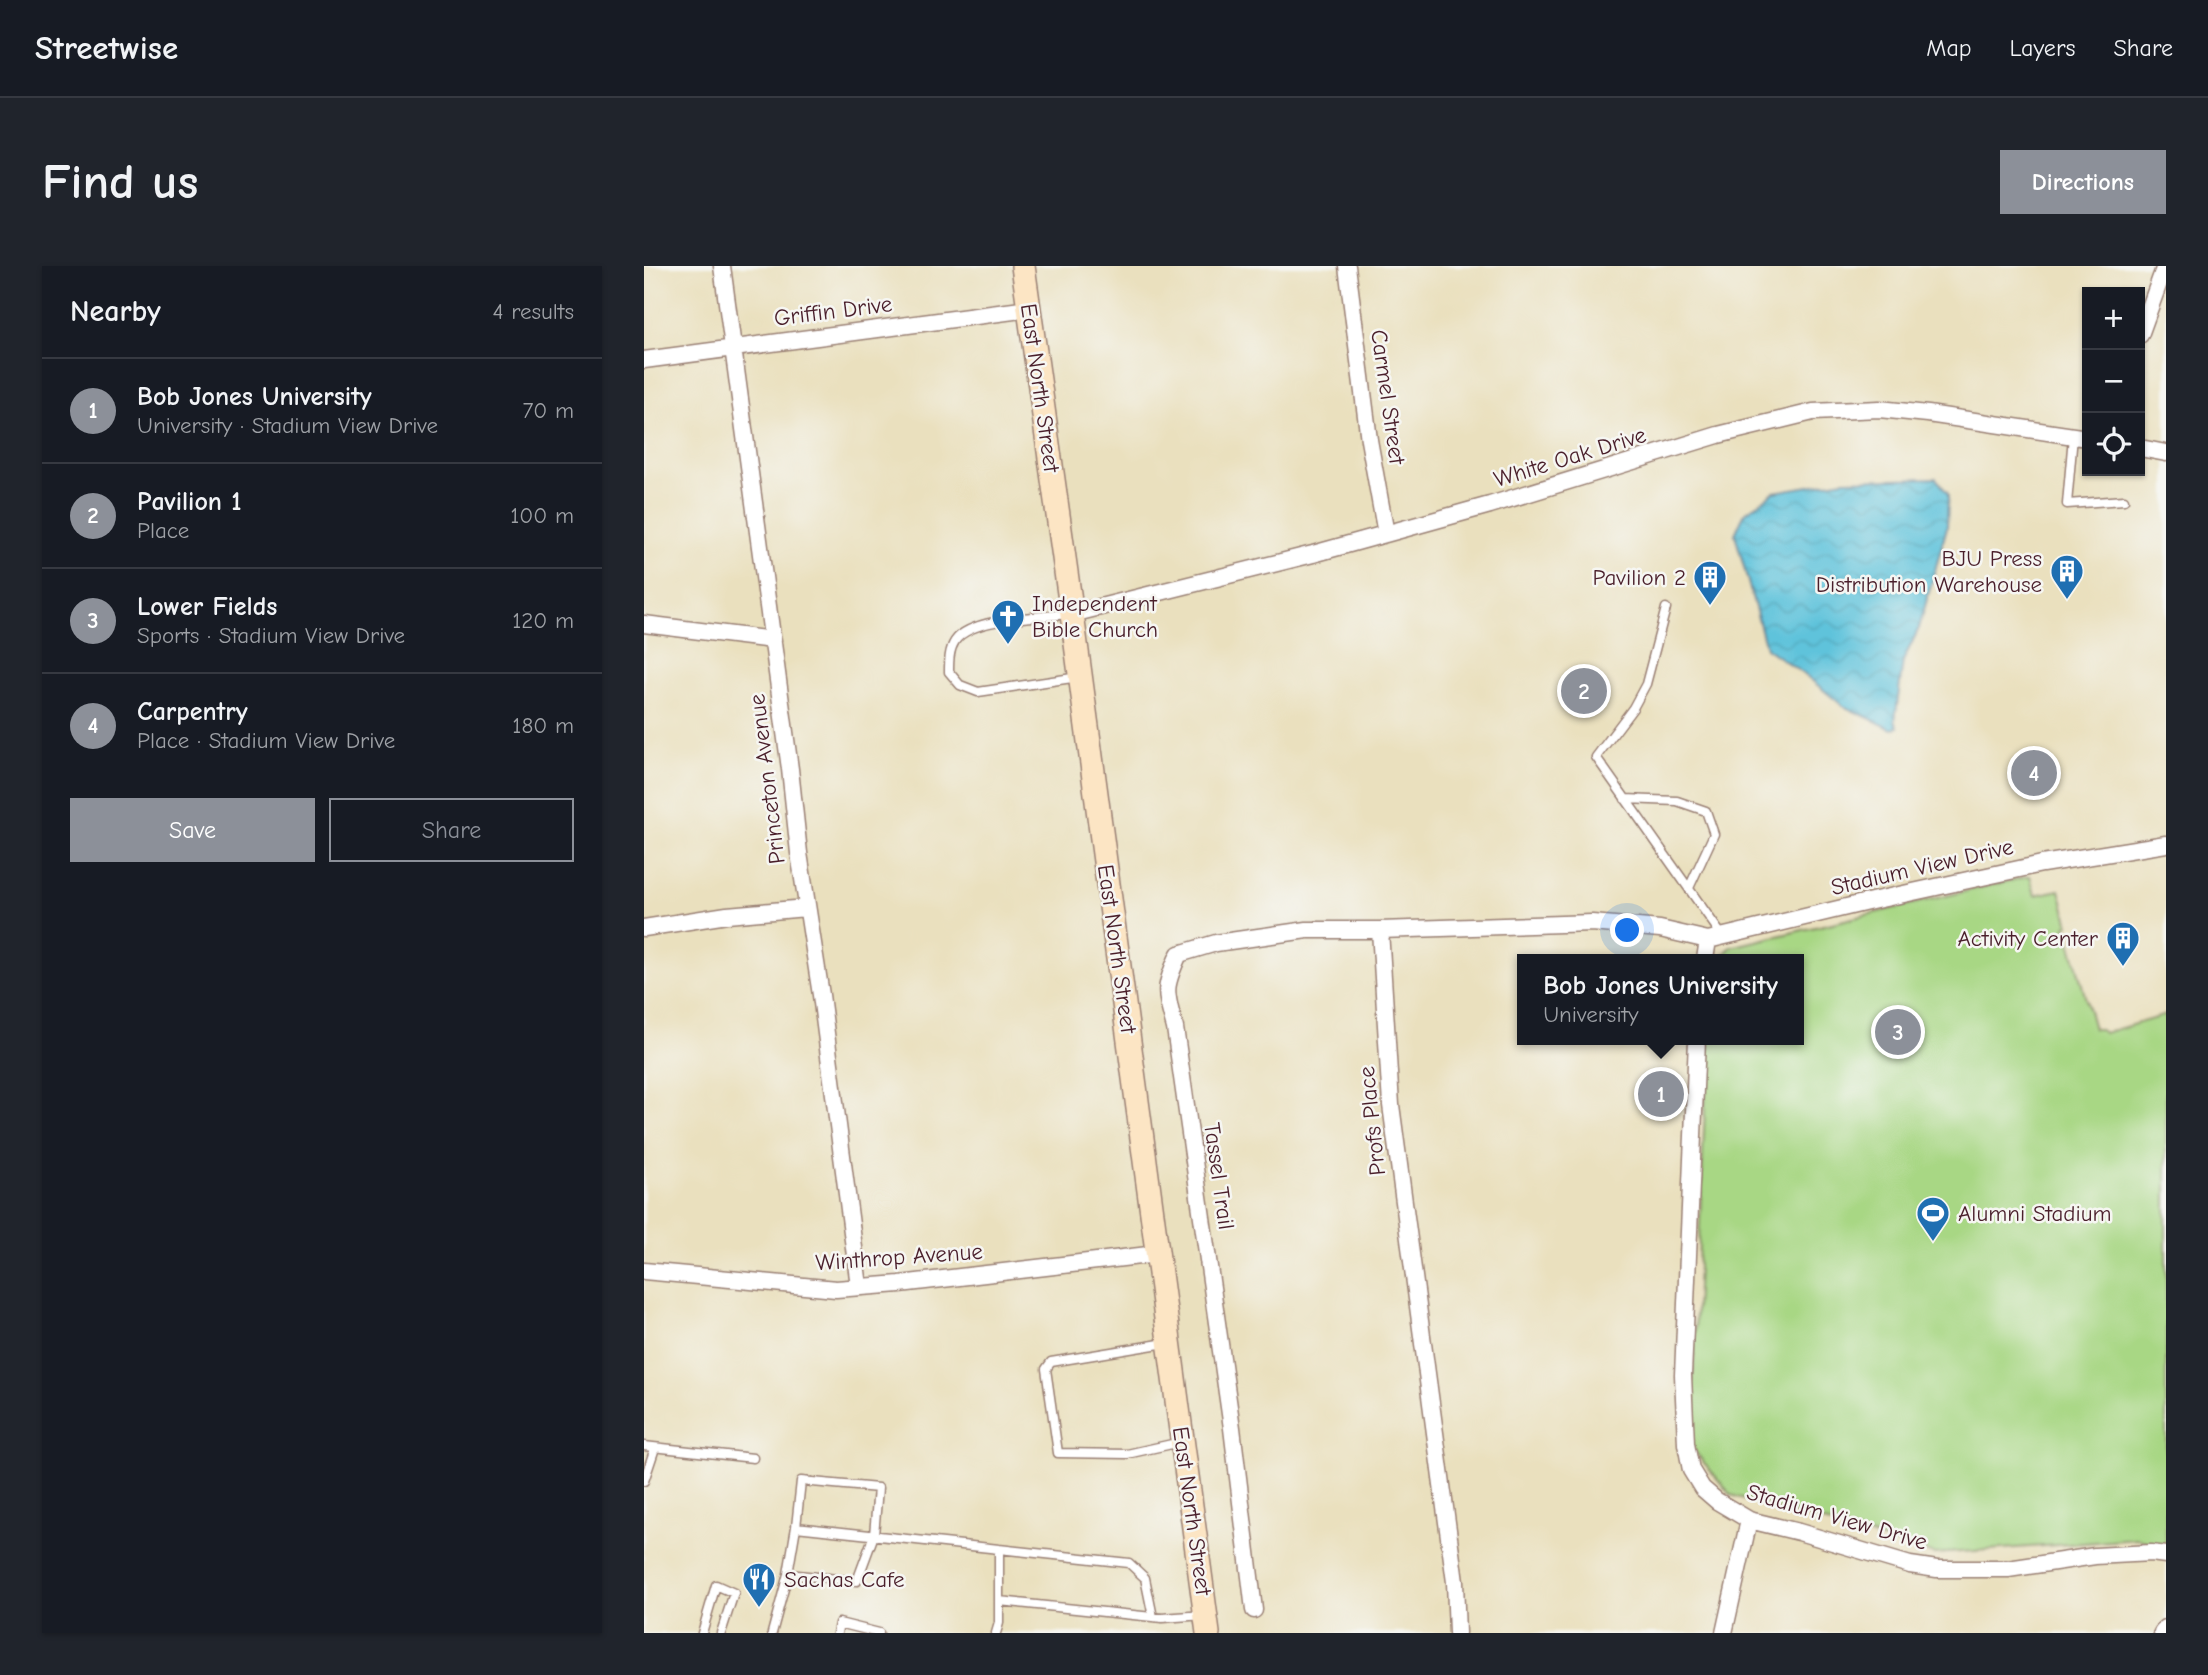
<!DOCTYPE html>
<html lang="en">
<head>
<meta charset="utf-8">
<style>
	body { margin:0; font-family:"Comic Neue",sans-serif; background:#20242c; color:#f1f3f6 }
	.controls { position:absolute; right:21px; top:21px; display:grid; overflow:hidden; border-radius:0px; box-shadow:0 2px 5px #0004 }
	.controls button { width:63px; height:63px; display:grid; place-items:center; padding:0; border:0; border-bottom:2px solid #363941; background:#171b24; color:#f1f3f6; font:35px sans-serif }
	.you { position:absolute; left:984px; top:665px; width:24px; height:24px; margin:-18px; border:5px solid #fff; border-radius:50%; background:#1a73e8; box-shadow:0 0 0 10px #1a73e833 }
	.badge { display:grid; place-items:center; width:46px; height:46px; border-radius:50%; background:#8c9099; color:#fff; font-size:23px; font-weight:700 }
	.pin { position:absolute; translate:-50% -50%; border:4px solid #fff; box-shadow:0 2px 7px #0006 }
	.popup { position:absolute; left:873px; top:688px; width:287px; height:91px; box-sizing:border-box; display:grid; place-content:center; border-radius:0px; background:#171b24; filter:drop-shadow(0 2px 5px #0005); font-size:23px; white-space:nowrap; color:#9ea1a6 }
	.popup b { font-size:26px; color:#f1f3f6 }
	.popup::after { content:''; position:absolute; left:50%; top:100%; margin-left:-14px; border:14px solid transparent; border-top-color:#171b24 }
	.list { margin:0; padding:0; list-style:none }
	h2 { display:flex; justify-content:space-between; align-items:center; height:91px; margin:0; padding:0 28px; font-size:30px }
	h2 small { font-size:23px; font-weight:400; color:#9ea1a6 }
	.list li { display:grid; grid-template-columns:46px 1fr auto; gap:21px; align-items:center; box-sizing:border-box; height:105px; padding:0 28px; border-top:2px solid #363941 }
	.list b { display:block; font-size:26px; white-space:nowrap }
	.list p { margin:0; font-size:23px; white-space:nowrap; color:#9ea1a6 }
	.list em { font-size:23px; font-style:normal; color:#9ea1a6 }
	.actions { display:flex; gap:14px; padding:21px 28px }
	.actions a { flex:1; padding:16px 0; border:2px solid #8c9099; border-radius:0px; text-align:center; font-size:24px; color:#8c9099 }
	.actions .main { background:#8c9099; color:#fff }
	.icon { flex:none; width:38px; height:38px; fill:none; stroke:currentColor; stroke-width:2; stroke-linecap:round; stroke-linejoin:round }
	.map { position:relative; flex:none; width:1522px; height:1367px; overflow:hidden; border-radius:0px }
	header { display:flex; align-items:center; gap:42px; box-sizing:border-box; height:98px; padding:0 35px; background:#171b24; border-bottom:2px solid #363941 }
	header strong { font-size:33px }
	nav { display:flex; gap:38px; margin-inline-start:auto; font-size:24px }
	.intro { display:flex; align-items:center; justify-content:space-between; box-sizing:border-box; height:168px; padding:0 42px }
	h1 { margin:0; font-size:49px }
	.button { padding:18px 32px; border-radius:0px; background:#8c9099; color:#fff; font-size:24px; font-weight:700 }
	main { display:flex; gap:42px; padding:0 42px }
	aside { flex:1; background:#171b24; border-radius:0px; box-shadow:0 2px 5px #0004 }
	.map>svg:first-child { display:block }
	.park { fill:#a8d784; stroke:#797b58; stroke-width:2 }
	.water { fill:url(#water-waves); stroke:#547183; stroke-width:2 }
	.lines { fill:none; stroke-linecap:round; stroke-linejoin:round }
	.lane-casing { stroke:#9a8074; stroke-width:11 }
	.street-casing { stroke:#9a8074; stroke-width:19 }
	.secondary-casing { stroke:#9a8074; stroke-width:26 }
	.lane { stroke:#fff; stroke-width:8 }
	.street { stroke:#fff; stroke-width:16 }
	.secondary { stroke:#fce5c4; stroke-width:23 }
	.labels { text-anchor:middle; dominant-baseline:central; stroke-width:5; stroke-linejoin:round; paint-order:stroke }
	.street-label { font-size:23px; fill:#4a1f2b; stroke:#f6f6f2 }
	.poi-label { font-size:23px; fill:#4a1f2b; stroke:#f6f6f2; text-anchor:end }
</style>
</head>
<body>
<header>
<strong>Streetwise</strong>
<nav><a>Map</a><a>Layers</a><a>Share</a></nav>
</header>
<div class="intro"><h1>Find us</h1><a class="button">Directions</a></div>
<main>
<aside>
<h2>Nearby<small>4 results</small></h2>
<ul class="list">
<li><span class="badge">1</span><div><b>Bob Jones University</b><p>University · Stadium View Drive</p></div><em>70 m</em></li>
<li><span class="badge">2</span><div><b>Pavilion 1</b><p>Place</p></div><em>100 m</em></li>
<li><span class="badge">3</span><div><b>Lower Fields</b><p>Sports · Stadium View Drive</p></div><em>120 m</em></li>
<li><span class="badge">4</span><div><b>Carpentry</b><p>Place · Stadium View Drive</p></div><em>180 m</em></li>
</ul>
<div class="actions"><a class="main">Save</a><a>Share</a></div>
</aside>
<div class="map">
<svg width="1522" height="1367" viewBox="0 0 1522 1367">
	<defs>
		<pattern id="water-waves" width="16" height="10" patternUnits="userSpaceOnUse" patternTransform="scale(1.75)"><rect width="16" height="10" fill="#5ec3db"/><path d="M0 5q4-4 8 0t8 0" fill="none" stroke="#53a7bc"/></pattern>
	</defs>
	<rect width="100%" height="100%" fill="#f6f6f2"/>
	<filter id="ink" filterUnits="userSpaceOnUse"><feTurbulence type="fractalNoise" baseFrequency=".0143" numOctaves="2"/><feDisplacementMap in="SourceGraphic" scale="14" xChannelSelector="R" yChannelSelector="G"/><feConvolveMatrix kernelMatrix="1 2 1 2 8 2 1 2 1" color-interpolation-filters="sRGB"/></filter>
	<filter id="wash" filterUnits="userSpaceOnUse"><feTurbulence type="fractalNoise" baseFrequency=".00686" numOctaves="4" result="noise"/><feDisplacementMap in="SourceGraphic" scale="28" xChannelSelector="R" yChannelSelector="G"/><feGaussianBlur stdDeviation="1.57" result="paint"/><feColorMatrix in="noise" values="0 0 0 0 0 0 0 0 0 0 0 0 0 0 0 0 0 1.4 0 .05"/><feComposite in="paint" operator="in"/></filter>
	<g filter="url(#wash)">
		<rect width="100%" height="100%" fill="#eae0be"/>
		<path class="park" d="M1386 610 1391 629 1416 624 1425 659 1422 660 1450 763H1454L1460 767 1522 749V1281L1494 1273 1290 1288 1087 1229 1046 1180 1064 774H1155V693H1076L1087 681Z"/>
		<path class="water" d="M1292 212 1304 228 1303 261 1275 362 1259 395 1251 454 1254 461 1248 463 1199 440 1165 412 1122 382 1091 268 1100 248 1130 226 1200 214Z"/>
	</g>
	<g filter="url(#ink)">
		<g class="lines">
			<defs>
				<path id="lane" d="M1429 170 1423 238 1480 234
					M1022 342 1002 418 989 442 952 491 1079 671
					M425 348C398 351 327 351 311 375 305 384 305 395 305 406L316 419 334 426 435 411
					M981 533 1033 535 1062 545 1070 568 1045 622
					M522 1077 407 1096 402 1103 414 1187 483 1188 537 1176
					M0 1180 109 1192
					M0 1215 11 1182
					M144 1308 213 1315 230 1269 234 1222 157 1215 152 1261
					M355 1335 518 1352 561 1349
					M58 1367 72 1319 90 1327 77 1367
					M128 1367 144 1308 152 1261 355 1283
					M193 1367 195 1357 235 1367
					M352 1367 355 1357V1283L485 1297 501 1312 509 1351"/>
				<path id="street" d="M78 0 146 503 155 587 177 729 215 1020
					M703 0 725 174 742 268
					M1496 69 1521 0
					M0 94 385 43
					M1496 182 1522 187
					M428 348 669 288 846 239 1074 169 1169 146 1235 143 1284 148 1443 172
					M0 358 129 374
					M0 662 83 649 162 642
					M736 664 747 839 811 1316 813 1367
					M1064 674 1232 634 1398 598 1522 578
					M1061 693 1064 674
					M1053 774 1039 1109 1042 1178 1047 1204 1058 1222 1073 1235 1105 1254 1155 1266 1266 1299 1293 1303H1364L1451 1290 1507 1287 1522 1289
					M0 1005 192 1023 256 1018 513 988
					M610 1344 588 1162 531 762C521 725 519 723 535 688L572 677 663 664H736L948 657 1016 663 1064 674
					M1080 1367 1105 1254
					M1518 1367 1522 1362"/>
				<path id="secondary" d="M379 0 430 363 564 1367"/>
			</defs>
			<use href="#lane" class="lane-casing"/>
			<use href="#street" class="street-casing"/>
			<use href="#secondary" class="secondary-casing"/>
			<use href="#lane" class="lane"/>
			<use href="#street" class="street"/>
			<use href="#secondary" class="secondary"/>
		</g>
	</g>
	<defs>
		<symbol id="building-pin" viewBox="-11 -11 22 30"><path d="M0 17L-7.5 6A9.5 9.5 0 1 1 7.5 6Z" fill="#1f6fb2" stroke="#f6f6f2"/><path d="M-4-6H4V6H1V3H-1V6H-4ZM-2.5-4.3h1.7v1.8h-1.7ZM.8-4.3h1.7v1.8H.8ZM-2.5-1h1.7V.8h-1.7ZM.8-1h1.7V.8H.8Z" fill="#fff"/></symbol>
		<symbol id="church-pin" viewBox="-11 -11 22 30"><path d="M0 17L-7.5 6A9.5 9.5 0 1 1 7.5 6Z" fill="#1f6fb2" stroke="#f6f6f2"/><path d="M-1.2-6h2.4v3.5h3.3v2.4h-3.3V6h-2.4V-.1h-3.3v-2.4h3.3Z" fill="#fff"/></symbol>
		<symbol id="stadium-pin" viewBox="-11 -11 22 30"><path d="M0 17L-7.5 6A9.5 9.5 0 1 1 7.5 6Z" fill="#1f6fb2" stroke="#f6f6f2"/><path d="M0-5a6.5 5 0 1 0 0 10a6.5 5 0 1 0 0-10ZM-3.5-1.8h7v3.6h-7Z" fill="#fff"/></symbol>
		<symbol id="restaurant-pin" viewBox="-11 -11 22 30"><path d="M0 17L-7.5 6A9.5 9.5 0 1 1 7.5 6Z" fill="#1f6fb2" stroke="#f6f6f2"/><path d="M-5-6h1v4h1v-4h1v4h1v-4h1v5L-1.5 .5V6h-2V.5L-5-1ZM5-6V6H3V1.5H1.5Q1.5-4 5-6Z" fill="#fff"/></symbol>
	</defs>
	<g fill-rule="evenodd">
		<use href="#building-pin" x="1404" y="286" width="38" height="52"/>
		<use href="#building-pin" x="1047" y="292" width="38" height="52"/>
		<use href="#church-pin" x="345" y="331" width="38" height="52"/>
		<use href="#building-pin" x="1460" y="653" width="38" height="52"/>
		<use href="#stadium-pin" x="1270" y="928" width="38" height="52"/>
		<use href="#restaurant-pin" x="96" y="1294" width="38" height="52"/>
	</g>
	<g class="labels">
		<g class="street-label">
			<text transform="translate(189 45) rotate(-7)">Griffin Drive</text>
			<text transform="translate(396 122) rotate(82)">East North Street</text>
			<text transform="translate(744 131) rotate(82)">Carmel Street</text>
			<text transform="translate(926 191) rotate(-17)">White Oak Drive</text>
			<text transform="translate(123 513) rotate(-97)">Princeton Avenue</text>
			<text transform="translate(1278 601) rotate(-13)">Stadium View Drive</text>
			<text transform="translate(473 683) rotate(82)">East North Street</text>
			<text transform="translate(728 855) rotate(-96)">Profs Place</text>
			<text transform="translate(575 910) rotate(82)">Tassel Trail</text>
			<text transform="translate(255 991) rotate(-4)">Winthrop Avenue</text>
			<text transform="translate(548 1245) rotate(82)">East North Street</text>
			<text transform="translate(1193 1251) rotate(16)">Stadium View Drive</text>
		</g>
		<g class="poi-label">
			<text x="1398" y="292">BJU Press<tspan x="1398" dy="26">Distribution Warehouse</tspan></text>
			<text x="1042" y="311">Pavilion 2</text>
			<text x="388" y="337" text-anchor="start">Independent<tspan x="388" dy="26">Bible Church</tspan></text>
			<text x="1454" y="672">Activity Center</text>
			<text x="1314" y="947" text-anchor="start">Alumni Stadium</text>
			<text x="140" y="1313" text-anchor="start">Sachas Cafe</text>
		</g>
	</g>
</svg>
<div class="controls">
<button>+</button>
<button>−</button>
<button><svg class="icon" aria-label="locate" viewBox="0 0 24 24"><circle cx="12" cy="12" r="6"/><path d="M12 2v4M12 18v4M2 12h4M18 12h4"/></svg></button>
</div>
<div class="you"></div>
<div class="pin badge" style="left:1017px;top:828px">1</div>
<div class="popup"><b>Bob Jones University</b>University</div>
<div class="pin badge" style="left:940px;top:425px">2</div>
<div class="pin badge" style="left:1254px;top:766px">3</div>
<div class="pin badge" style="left:1390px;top:507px">4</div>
</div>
</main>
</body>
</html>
